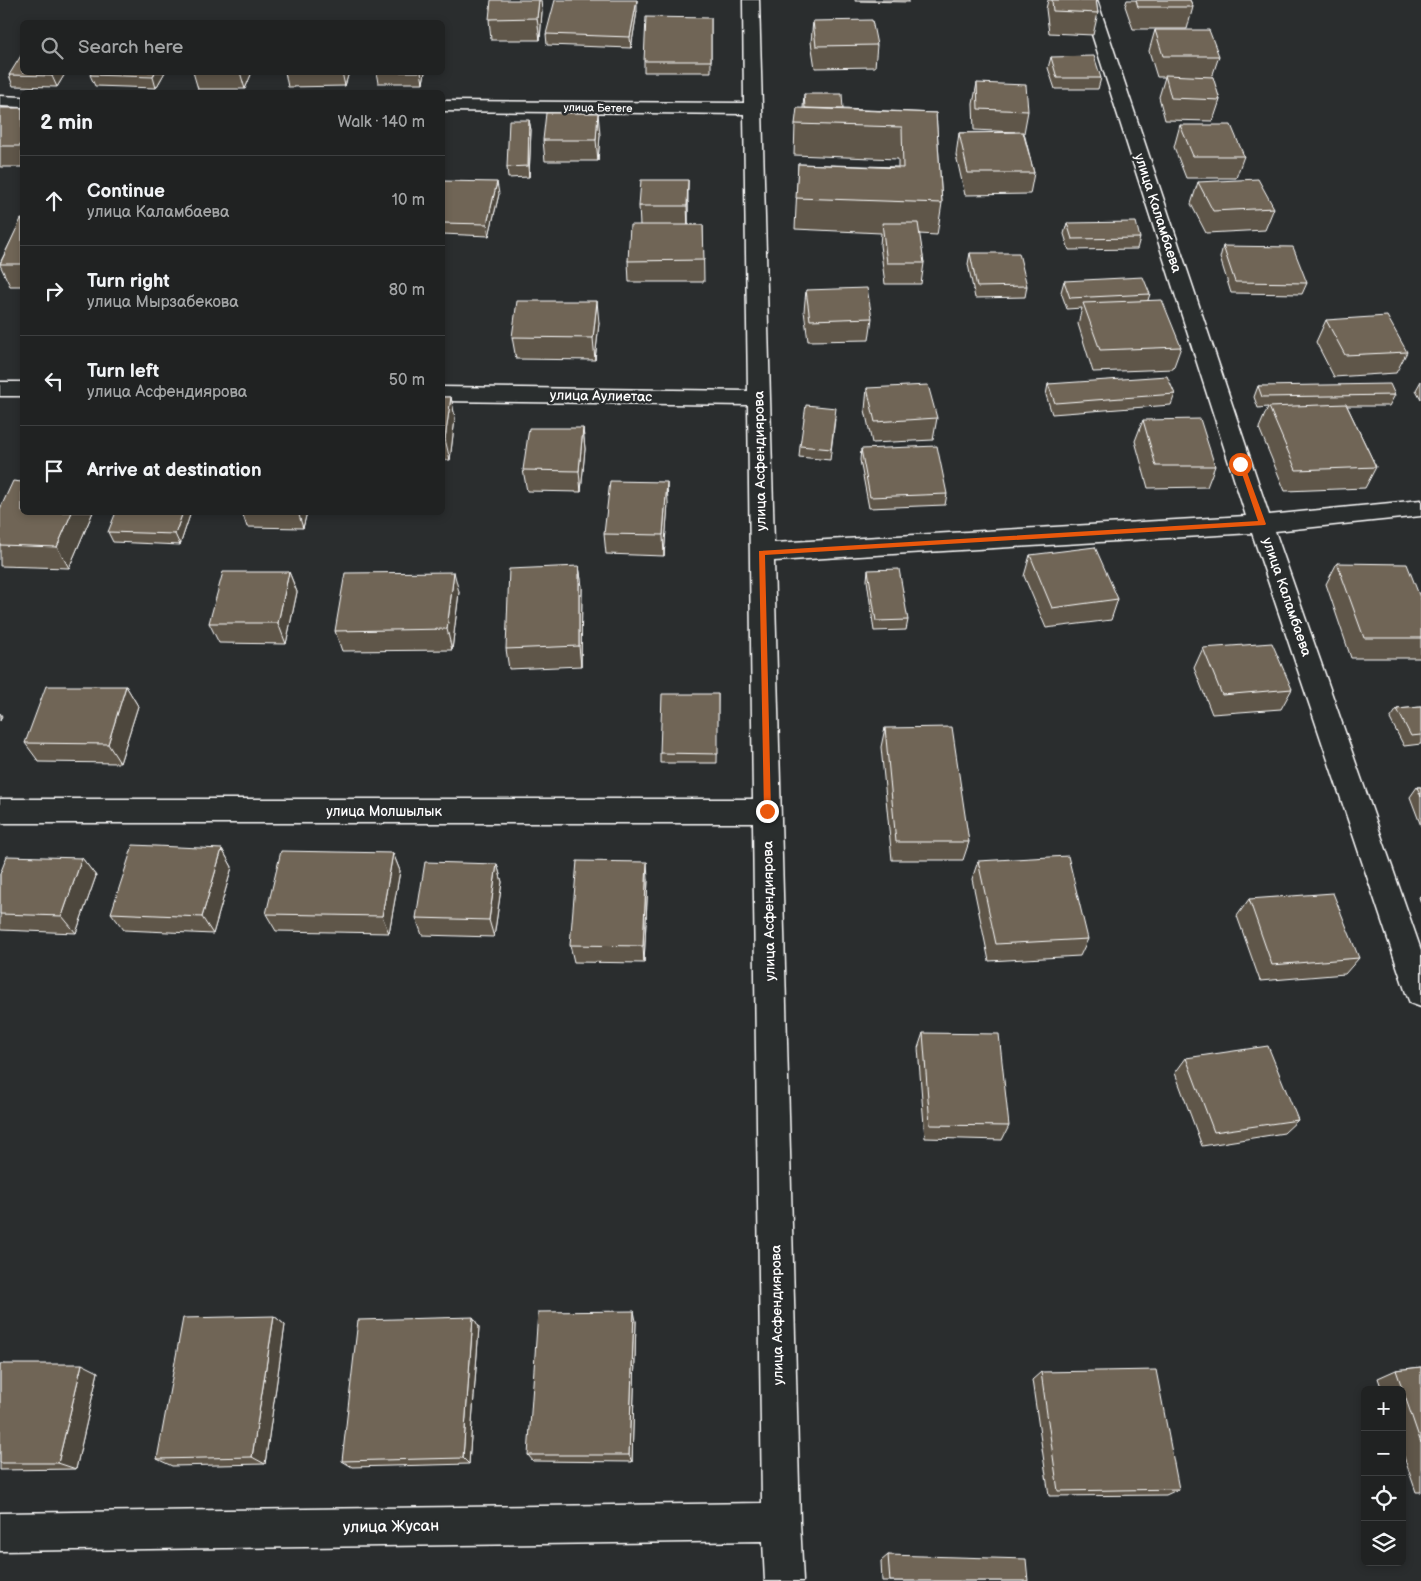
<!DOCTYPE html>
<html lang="en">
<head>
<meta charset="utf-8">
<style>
	body { margin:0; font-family:"Balsamiq Sans",sans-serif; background:#282a2a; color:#f1f3f6 }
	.controls { position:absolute; right:15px; bottom:15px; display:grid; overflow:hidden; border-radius:8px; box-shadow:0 2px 8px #0003 }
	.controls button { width:45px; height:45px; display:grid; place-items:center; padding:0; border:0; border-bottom:1px solid #3d3f40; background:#202222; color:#f1f3f6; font:25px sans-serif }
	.stop { position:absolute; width:15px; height:15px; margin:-11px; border:4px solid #ea580c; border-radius:50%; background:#fff }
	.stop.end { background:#ea580c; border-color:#fff; box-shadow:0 1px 5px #0008 }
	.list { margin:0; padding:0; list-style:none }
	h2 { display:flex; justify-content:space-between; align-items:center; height:65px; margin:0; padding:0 20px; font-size:21px }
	h2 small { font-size:16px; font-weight:400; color:#a2a4a5 }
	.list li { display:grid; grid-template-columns:32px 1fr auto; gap:15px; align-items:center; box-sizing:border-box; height:90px; padding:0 20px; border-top:1px solid #3d3f40 }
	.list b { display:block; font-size:19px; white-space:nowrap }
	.list p { margin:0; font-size:16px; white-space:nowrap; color:#a2a4a5 }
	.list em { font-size:16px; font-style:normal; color:#a2a4a5 }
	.icon { flex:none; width:28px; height:28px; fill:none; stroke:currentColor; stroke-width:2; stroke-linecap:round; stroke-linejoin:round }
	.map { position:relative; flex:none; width:1421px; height:1581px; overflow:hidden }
	.search { position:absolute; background:#202222; box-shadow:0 2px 8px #0003; left:20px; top:20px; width:425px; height:55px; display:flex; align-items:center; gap:12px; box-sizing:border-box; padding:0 18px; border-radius:8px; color:#a2a4a5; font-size:19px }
	.panel { position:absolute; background:#202222; box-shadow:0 2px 8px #0003; left:20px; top:90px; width:425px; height:425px; border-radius:8px }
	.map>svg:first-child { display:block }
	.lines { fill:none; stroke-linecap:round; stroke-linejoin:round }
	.street-casing { stroke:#fff; stroke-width:3 }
	.street { fill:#2a2d2e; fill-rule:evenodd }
	.wall { fill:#5f574a; stroke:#fff }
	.shaded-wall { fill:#4e473c; stroke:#fff }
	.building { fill:#6f6556; stroke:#fff }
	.route { fill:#ea580c }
	.labels { text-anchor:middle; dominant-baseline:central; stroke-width:5; stroke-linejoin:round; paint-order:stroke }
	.far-street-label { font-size:11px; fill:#fff; stroke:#2a2d2e }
	.street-label { font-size:14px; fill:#fff; stroke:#2a2d2e }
	.near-street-label { font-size:16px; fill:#fff; stroke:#2a2d2e }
</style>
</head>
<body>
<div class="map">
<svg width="1421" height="1581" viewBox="0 0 1421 1581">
	<rect width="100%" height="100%" fill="#2a2d2e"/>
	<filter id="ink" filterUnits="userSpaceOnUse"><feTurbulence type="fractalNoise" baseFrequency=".02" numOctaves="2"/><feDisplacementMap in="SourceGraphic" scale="10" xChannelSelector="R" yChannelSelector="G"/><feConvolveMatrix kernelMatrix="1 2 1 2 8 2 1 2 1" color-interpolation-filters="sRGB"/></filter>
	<g filter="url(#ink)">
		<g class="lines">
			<defs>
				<path id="street" d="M743 0H759L774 543 1246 516 1081 0H1097L1269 515 1421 500V516L1275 531 1421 950V1007L1410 1003 1406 993 1252 533 774 561 800 1522 803 1581H765L763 1541 0 1551V1513L762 1503 753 823H0V799H753L748 405 442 401V387L748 391 744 114 442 111V101L744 103Z
					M0 96 22 97V107L0 106Z
					M0 382H22V396H0Z"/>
			</defs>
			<use href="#street" class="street-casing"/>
			<use href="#street" class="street"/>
		</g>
		<path class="wall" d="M855 0H909V2L855 1Z
			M1048 0H1096L1098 13 1093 35 1049 33 1046 9Z
			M1127 0H1190L1193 7 1187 29H1133L1125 6Z
			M542 11 540 40H491L489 19Z
			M637 11 631 48 547 45 546 34Z
			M711 18V72H644V61Z
			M813 21 877 45 875 67 815 68 811 42Z
			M1155 30 1219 56 1212 77 1220 100 1213 121 1165 120 1159 97 1165 77H1157L1149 51Z
			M1051 57 1101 78 1098 89H1055L1048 68Z
			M22 72H66L57 87 13 86 9 75Z
			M92 72H165L156 88 95 86 90 75Z
			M193 72H252L245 89H198Z
			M285 72H349L345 86 288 87Z
			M376 72H425L423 83H378Z
			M977 83 1028 111 1024 133 1034 173 1030 194 965 195 956 155 959 133 1015 132 974 130 973 104Z
			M804 94 843 109 936 113 942 203 937 235 919 234 924 263 921 284H885L880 245 881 233 795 229 798 164 898 167V159L794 155 795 124 803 108Z
			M0 108H22V167H0Z
			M529 120 531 130 529 177 508 178 507 167Z
			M1180 125 1244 156 1236 178H1186L1174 147Z
			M600 135 598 161H545L543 140Z
			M442 181 499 194 489 236 442 234Z
			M1198 182 1274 208 1265 230 1206 233 1191 204Z
			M688 202V225H703L704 282H629L628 261 640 225 639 206Z
			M22 219V286H10L0 265V263Z
			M1067 223 1140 238 1137 249 1069 250 1064 234Z
			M1223 246 1307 283 1302 294 1231 293 1220 258Z
			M970 253 1027 286 1025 297 975 298 968 264Z
			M1064 281 1150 294 1148 300 1181 347 1173 369 1093 372 1078 324 1082 308 1067 309 1061 292Z
			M806 290 872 318 869 340 808 341 804 311Z
			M1326 320 1407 352 1396 373 1334 377 1316 342Z
			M599 323 595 360 516 359 512 337Z
			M1421 381V399L1416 390Z
			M1048 384 1175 394 1171 405 1052 414 1046 395Z
			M1258 386 1395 395 1389 406H1347L1376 467 1365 488 1285 491 1259 428 1268 407 1258 408 1254 397Z
			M867 388 937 418 933 440 872 443 865 410Z
			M442 397H451L455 418 450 460H442Z
			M835 419 830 460 799 457 800 446Z
			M1143 420 1215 466 1207 487 1148 488 1135 441Z
			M583 428 585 449 581 492 527 491 523 470Z
			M861 449 947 494 945 505 869 508 860 460Z
			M668 503 664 556 606 554 604 534Z
			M0 509 22 512H93L69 568 0 566Z
			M191 512 180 545 113 542 108 532Z
			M242 512H307L303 528 247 527Z
			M1030 555 1118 599 1111 620 1046 628 1024 576Z
			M1337 563 1421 600V658H1351L1326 584Z
			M579 566 582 587 581 666 509 669 506 649Z
			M868 570 908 620 906 630 874 631 867 580Z
			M289 572 297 592 286 644 219 643 209 623Z
			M459 592 452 650 342 651 335 631Z
			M1203 648 1292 689 1281 709 1212 714 1194 668Z
			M126 686 138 706 120 763 39 762 25 743Z
			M718 694 717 763H660V753Z
			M1421 707V744L1404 746 1390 719 1397 709Z
			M885 728 969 842 963 860H892L881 747Z
			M1417 787H1421V826L1410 797Z
			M222 849 232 867 213 934 124 930 111 913Z
			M393 853 400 871 389 933 276 931 266 914Z
			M82 858 96 876 76 933 1 930 0 929V874Z
			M978 861 1088 939 1080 956 989 961 972 879Z
			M497 864 502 882 494 937 422 935 416 918Z
			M648 879 644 963 574 962 570 945Z
			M1421 895V903L1419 897Z
			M1249 899 1359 958 1345 974 1260 981 1237 916Z
			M923 1033 1009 1126 1002 1140 925 1138 918 1048Z
			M1186 1058 1298 1120 1284 1133 1202 1146 1175 1073Z
			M274 1316 285 1325 265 1464 172 1466 157 1459Z
			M473 1317 479 1327 469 1464 352 1467 342 1461Z
			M636 1321 632 1462 533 1461 528 1455Z
			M0 1364 98 1372 76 1469 0 1470Z
			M1421 1367V1492H1416L1402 1451V1390H1382L1378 1378 1396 1370Z
			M1041 1372 1179 1489 1166 1495 1049 1496 1032 1380Z
			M888 1555 1028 1581H882L881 1561Z"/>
		<path class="shaded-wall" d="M539 0H541L542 11 540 40 537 18Z
			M637 0V11L631 48 630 37Z
			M55 72H66L57 87 52 76Z
			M155 72H165L156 88 153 77Z
			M240 72H252L245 89Z
			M342 72H349L345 86Z
			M421 72H425L423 83Z
			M598 113 600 135 598 161 596 140Z
			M529 120 531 130 529 177 528 166Z
			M688 180V228L687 206Z
			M497 182 499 194 489 236 487 224Z
			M597 301 599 323 595 360 593 338Z
			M451 397 455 418 450 460 445 439Z
			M583 428 585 449 581 492 579 471Z
			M667 482 668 503 664 556 663 535Z
			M72 512H93L69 568 57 547Z
			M183 512H191L180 545 175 534Z
			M298 512H307L303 528Z
			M579 566 582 587 581 666 579 646Z
			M289 572 297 592 286 644 278 623Z
			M454 572 459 592 452 650 447 629Z
			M126 686 138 706 120 763 108 744Z
			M0 713 2 716 0 721Z
			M222 849 232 867 213 934 202 917Z
			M393 853 400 871 389 933 382 916Z
			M82 858 96 876 76 933 62 916Z
			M647 862 648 879 644 963 643 946Z
			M497 864 502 882 494 937 489 920Z
			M634 1311 636 1321 632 1462 629 1455Z
			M274 1316 285 1325 265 1464 252 1457Z
			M473 1317 479 1327 469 1464 463 1458Z
			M82 1364 98 1372 76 1469 58 1463Z"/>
		<path class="building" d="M491 0H539L537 18 489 19Z
			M555 0H637L630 37 546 34Z
			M1052 0H1096L1098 13 1053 11Z
			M1136 0H1190L1193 7H1138Z
			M646 17 711 18V61H644Z
			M872 20 877 45 816 46 813 21Z
			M1155 30H1209L1219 56H1163Z
			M22 54V72H55L52 76 9 75Z
			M1094 56 1101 78H1057L1051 57Z
			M92 72H155L153 77 90 75Z
			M1165 75 1213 77 1220 100 1171 98Z
			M977 83 1026 85 1028 111 978 109Z
			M804 94H842L843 109 805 108Z
			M0 108H22V142L20 146H0Z
			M797 108 936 113 942 203 796 198 798 164 903 168 902 127 795 124Z
			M546 113H598L596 140H543Z
			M509 120H529L528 166 507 167Z
			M1180 125H1231L1244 156H1193Z
			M1023 132 1034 173H968L959 133Z
			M1258 179 1274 208 1213 211 1198 182Z
			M641 180H688L687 206H639Z
			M442 181 497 182 487 224 442 223Z
			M21 219H22V264H0Z
			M1136 222 1140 238 1072 239 1067 223Z
			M882 223H918L924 263H887Z
			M630 225H703L704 260 628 261Z
			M1223 246 1293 247 1307 283 1235 282Z
			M970 253H1019L1027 286 977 287Z
			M1143 277 1150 294 1070 298 1064 281Z
			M867 288 872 318 810 320 806 290Z
			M1162 300 1181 347 1100 350 1083 303Z
			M517 301H597L593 338 512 337Z
			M1387 316 1407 352 1345 355 1326 320Z
			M1167 376 1175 394 1055 403 1048 384Z
			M1390 384 1395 395 1262 397 1258 386Z
			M928 385 937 418 875 422 867 388Z
			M442 397H451L445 439H442Z
			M1346 404 1376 467 1296 470 1269 407Z
			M806 405 836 408 831 449 800 446Z
			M1200 419 1215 466H1156L1143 420Z
			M529 428H583L579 471 523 470Z
			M937 446 947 494 870 497 861 449Z
			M13 481 22 482V512H72L57 547 0 545V509Z
			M610 481 667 482 663 535 604 534Z
			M116 512H183L175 534 108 532Z
			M1095 547 1118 599 1052 608 1030 555Z
			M1337 563 1407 564 1421 600V638H1364Z
			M579 566V646L506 649 509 569Z
			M899 569 908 620 876 621 868 570Z
			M223 572H289L278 623H209Z
			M454 572 447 629 335 631 345 573Z
			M1272 643 1292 689 1222 695 1203 648Z
			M46 686H126L108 744 25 743Z
			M662 694H718V754L660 753Z
			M1421 707V735L1411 736 1397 709Z
			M952 727 969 842H896L885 728Z
			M1417 787H1421V797Z
			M133 845 222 849 202 917 111 913Z
			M281 851 393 853 382 916 266 914Z
			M7 856 82 858 62 916 0 914V874Z
			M1068 856 1088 939 996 944 978 861Z
			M577 861 647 862 643 946 570 945Z
			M425 862 497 864 489 920 416 918Z
			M1333 893 1359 958 1272 965 1249 899Z
			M923 1033 999 1034 1009 1126 930 1125Z
			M1268 1046 1298 1120 1214 1132 1186 1058Z
			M634 1311 629 1455H528L538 1312Z
			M274 1316 252 1457 157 1459 183 1318Z
			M473 1317 463 1458 342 1461 358 1320Z
			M0 1364H82L58 1463H0Z
			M1421 1367V1443L1396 1370Z
			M1156 1370 1179 1489 1058 1491 1041 1372Z
			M888 1555 1026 1559 1028 1581H890Z"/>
	</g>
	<path class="route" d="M1238 462 1244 464 1266 524 1265 525 765 555 771 811 767 814 764 813 759 551 1258 521Z"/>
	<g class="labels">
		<g class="far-street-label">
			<text transform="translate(598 108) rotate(1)">улица Бетеге</text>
		</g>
		<g class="street-label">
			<text transform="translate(1158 213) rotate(72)">улица Каламбаева</text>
			<text transform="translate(601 396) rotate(1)">улица Аулиетас</text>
			<text transform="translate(760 461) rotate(-91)">улица Асфендиярова</text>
			<text transform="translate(1287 597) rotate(71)">улица Каламбаева</text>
			<text x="384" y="811">улица Молшылык</text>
			<text transform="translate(769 911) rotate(-91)">улица Асфендиярова</text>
			<text transform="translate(777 1315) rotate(-91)">улица Асфендиярова</text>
		</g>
		<g class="near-street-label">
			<text transform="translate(391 1527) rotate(-1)">улица Жусан</text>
		</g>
	</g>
</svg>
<div class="controls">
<button>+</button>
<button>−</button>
<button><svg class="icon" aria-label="locate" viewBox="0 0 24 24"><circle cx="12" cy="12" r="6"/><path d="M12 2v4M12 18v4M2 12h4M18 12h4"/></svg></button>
<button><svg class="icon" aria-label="layers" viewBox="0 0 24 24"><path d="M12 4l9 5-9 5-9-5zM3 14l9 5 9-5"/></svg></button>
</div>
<div class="stop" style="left:1240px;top:464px"></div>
<div class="stop end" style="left:767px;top:811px"></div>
<div class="search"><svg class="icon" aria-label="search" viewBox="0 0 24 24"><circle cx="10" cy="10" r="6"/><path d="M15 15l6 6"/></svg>Search here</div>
<section class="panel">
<h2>2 min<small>Walk · 140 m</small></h2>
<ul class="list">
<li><svg class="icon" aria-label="ahead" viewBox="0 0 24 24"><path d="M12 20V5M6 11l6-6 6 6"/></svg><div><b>Continue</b><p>улица Каламбаева</p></div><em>10 m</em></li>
<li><svg class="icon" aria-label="right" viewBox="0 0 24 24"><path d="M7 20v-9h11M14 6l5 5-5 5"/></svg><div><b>Turn right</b><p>улица Мырзабекова</p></div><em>80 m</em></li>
<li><svg class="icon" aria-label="left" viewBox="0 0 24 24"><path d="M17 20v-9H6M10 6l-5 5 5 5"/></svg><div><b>Turn left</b><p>улица Асфендиярова</p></div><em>50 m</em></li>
<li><svg class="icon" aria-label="arrive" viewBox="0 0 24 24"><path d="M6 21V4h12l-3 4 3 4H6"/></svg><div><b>Arrive at destination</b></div></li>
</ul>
</section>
</div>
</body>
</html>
